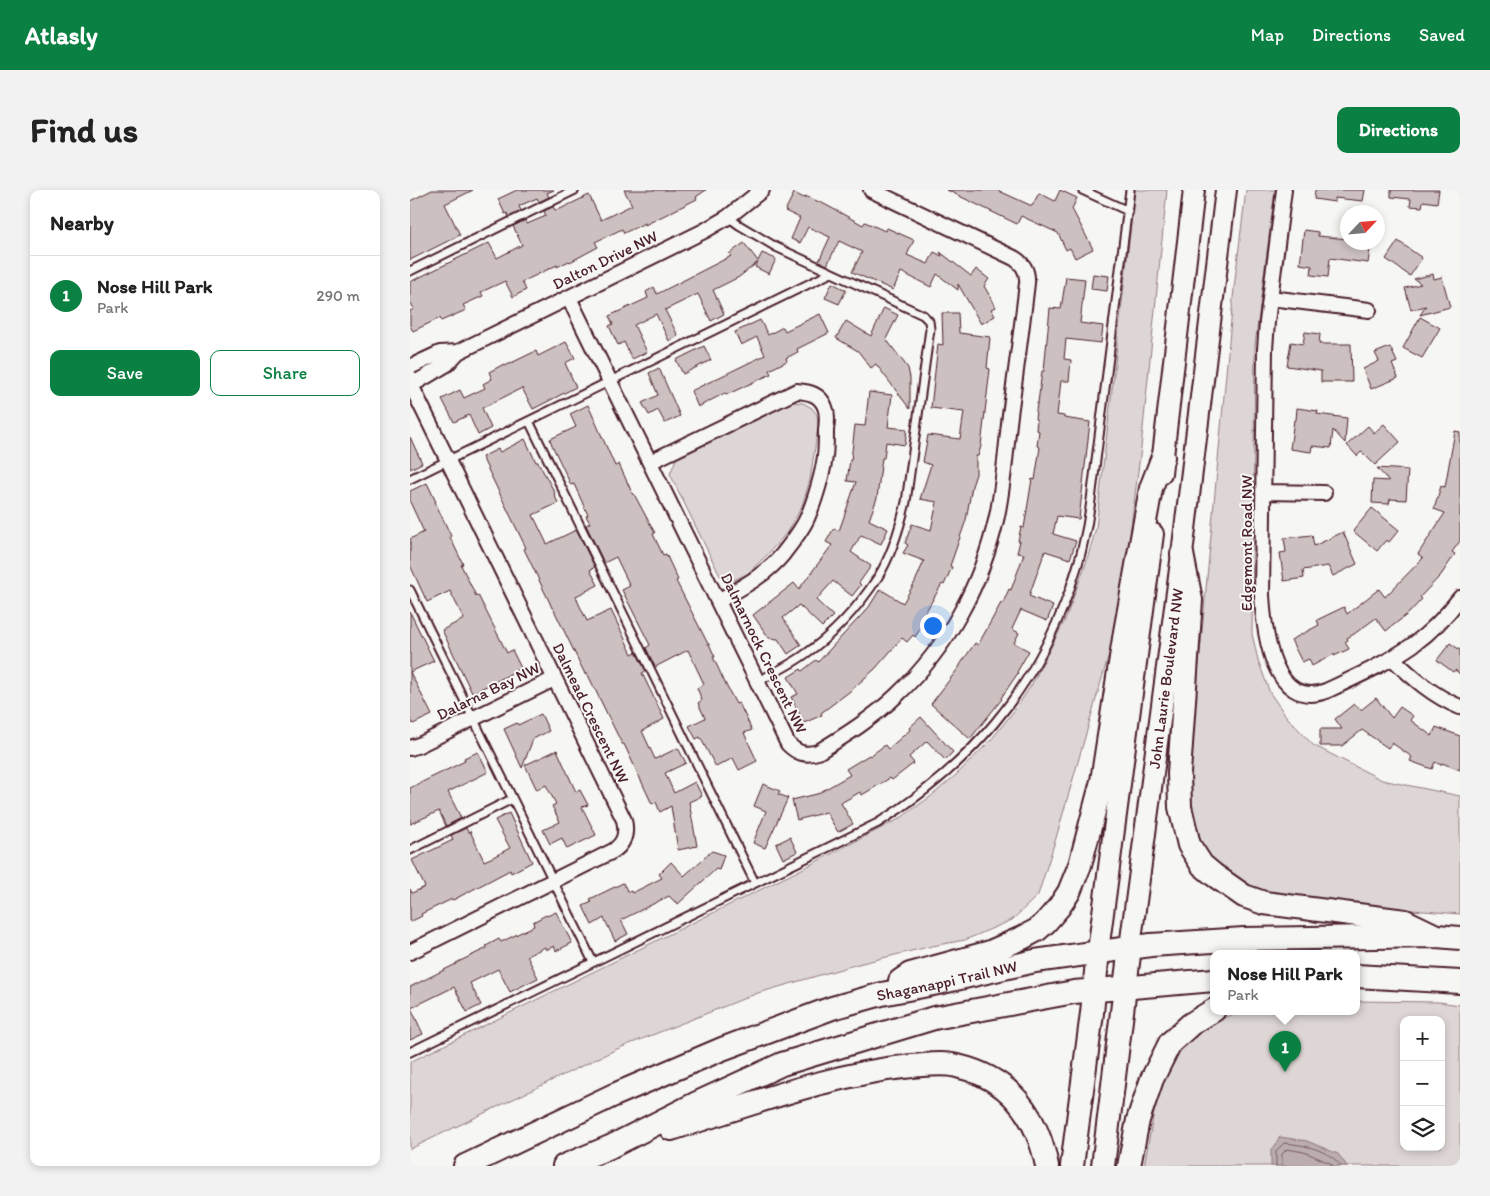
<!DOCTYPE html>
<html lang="en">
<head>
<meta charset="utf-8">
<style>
	body { margin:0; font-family:Itim,sans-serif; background:#f2f2f2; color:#222 }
	.controls { position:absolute; right:15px; bottom:15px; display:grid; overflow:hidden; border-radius:10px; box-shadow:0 2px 8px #0003 }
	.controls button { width:45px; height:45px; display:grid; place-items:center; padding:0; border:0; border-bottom:1px solid #e0e0e0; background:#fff; color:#222; font:25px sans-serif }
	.compass { position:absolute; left:930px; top:15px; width:45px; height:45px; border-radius:50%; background:#fff; box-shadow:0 2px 8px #0003; rotate:64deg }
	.you { position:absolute; left:522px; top:435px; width:18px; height:18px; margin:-12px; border:4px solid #fff; border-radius:50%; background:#1a73e8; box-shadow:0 0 0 8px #1a73e833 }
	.badge { display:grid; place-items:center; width:32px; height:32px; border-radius:50%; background:#0b8043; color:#fff; font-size:16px; font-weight:700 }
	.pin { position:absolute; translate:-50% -41px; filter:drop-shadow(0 1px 2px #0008) }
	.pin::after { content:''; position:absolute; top:26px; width:18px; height:15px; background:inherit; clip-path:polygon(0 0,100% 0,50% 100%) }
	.popup { position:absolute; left:800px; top:760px; width:150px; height:65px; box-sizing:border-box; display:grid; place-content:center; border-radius:10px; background:#fff; filter:drop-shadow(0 1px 4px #0005); font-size:16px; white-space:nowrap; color:#767676 }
	.popup b { font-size:19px; color:#222 }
	.popup::after { content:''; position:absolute; left:50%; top:100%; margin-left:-10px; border:10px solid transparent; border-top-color:#fff }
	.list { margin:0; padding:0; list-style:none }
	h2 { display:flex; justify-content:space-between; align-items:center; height:65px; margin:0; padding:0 20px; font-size:21px }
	h2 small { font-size:16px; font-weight:400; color:#767676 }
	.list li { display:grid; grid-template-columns:32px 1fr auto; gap:15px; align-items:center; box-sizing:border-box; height:80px; padding:0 20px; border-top:1px solid #e0e0e0 }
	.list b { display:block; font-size:19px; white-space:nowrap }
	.list p { margin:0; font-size:16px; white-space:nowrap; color:#767676 }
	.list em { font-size:16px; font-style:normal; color:#767676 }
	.actions { display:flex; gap:10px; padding:15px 20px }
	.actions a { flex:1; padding:11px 0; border:1px solid #0b8043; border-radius:10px; text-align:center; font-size:18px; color:#0b8043 }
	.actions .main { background:#0b8043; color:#fff }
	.icon { flex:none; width:28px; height:28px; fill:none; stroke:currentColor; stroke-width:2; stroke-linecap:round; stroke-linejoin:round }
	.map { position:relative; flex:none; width:1050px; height:976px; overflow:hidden; border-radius:10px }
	header { display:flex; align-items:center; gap:30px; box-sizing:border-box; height:70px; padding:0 25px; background:#0b8043; color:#fff }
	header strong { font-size:24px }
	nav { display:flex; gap:28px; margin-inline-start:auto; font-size:18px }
	.intro { display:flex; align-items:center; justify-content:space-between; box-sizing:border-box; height:120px; padding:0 30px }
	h1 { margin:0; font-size:35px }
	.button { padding:12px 22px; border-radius:10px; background:#0b8043; color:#fff; font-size:18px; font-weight:700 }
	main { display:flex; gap:30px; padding:0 30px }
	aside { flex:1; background:#fff; border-radius:10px; box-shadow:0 2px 8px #0003 }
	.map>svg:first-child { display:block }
	.green { fill:#ddd6d5; stroke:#947a80; fill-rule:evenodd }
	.water { fill:#bbadae; stroke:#8e747a }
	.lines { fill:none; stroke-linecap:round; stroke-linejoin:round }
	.shore { stroke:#77585f; stroke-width:1 }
	.building { fill:#ccc1c0; stroke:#4a1f2b }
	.lane-casing { stroke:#4a1f2b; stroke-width:11 }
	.street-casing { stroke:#4a1f2b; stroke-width:18 }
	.secondary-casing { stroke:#4a1f2b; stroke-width:24 }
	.primary-casing { stroke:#4a1f2b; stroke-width:26 }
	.lane { stroke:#f6f6f2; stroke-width:7 }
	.street { stroke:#f6f6f2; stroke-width:14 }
	.secondary { stroke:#f6f6f2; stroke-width:20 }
	.primary { stroke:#f6f6f2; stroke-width:22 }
	.labels { text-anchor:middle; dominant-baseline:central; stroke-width:4; stroke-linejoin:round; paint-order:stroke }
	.street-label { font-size:16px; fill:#4a1f2b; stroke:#f6f6f2 }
</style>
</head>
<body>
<header>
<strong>Atlasly</strong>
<nav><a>Map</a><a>Directions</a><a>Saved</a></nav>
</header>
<div class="intro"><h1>Find us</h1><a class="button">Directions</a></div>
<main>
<aside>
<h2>Nearby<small></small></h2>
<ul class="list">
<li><span class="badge">1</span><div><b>Nose Hill Park</b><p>Park</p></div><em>290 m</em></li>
</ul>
<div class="actions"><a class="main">Save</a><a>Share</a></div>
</aside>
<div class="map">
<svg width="1050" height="976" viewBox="0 0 1050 976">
	<rect width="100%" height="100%" fill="#f6f6f2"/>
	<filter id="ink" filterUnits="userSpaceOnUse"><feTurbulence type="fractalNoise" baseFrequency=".02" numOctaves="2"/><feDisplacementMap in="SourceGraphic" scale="10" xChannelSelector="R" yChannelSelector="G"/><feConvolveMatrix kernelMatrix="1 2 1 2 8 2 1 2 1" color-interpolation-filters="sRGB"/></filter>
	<g filter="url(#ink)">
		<path class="green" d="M725 0H757L731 258 718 360 701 457 646 648 628 705 602 730 555 750 522 756 448 774 348 803 207 859 0 959V872L386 682 489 629 520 607 547 584 581 550 607 517 622 494 655 430 676 373 686 338Z
			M836 0H865L845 155 842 444 848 470 860 503 876 526 903 555 972 590 1050 606V724L967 717 859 704 824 689 796 662 786 642 777 603 824 98Z
			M382 212 393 213 402 218 407 225 408 237 400 290 392 316 379 340 358 364 337 384 324 390 310 386 260 284 266 269Z
			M946 811 1029 812 1050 815V976H734L749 895 762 870 781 847 800 833 818 826 849 821H946ZM994 830H1031V957H994Z"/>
		<path class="water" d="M870 947 897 951 928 964 937 976H861V960Z"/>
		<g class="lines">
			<path class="shore" d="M866 976V961L874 953C894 955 918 959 931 976
				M872 976V964L877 959 894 962 920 973 923 976"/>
		</g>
		<path class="building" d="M22 0H63L35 14 50 45 0 70V11Z
			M107 0H144L137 3 139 7 129 12 127 8 109 16 111 21 99 27 97 23 95 24 88 9Z
			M214 0H296L286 7 287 9 235 35V33L214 43 212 39 185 52 188 57 160 72 159 71 147 77V75L112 92 116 100 103 107 95 91 71 102 73 106 53 115 56 120 31 131 30 128 3 141 0 136V121L4 119 0 111V92L79 53 87 68 112 55 103 36 115 30 117 34 136 26 134 21 143 17 145 20 150 19 179 5 191 30 222 15Z
			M537 0H587L622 16 629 3 645 11 650 0 667 8 662 19 683 59 665 68 660 58 656 60 648 43 611 26 607 34Z
			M905 0H955L953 11 925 8V12L904 9Z
			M981 0H1029L1027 13 1013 11 1012 17 1000 16 1001 9 981 7Z
			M384 3 394 8 395 6 414 14 453 35 455 32 475 41 477 38 504 50 497 65 518 74 524 62 532 66 530 62 561 86 566 79 579 89 574 96 586 117 581 119 585 126 571 134 548 94V100L527 84 521 97 491 82 483 100 442 82 452 62 429 51 417 75 409 71 420 47 398 37 390 53 381 49 390 28 375 21Z
			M894 40 908 42V46L938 49V52H961L958 73 920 68 918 87 901 85 902 76 890 74Z
			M988 51 1012 68 1000 86 976 69Z
			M334 53 348 71 352 63 366 69 359 84 345 77 348 72 329 87 303 100 314 124 301 131 288 104 255 120 268 146 259 151 246 124 224 135 237 162 222 169 214 152 208 155 199 136 203 134 199 126 238 108 236 102 244 97 247 104 321 66 319 64Z
			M683 84 699 86 697 101 681 99Z
			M1023 84 1024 89 1032 87 1040 117 1010 125 1016 116 1001 120 995 98 1011 94 1004 89Z
			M656 87 675 89 670 133 693 136 691 153 656 149 654 169 661 170 659 191H651L647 225 654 226V228L680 232 669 329 647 326 643 344 666 351 660 369 635 361 619 406 643 416 637 431 611 420 602 439 609 443 604 453 619 461 607 482 608 483 591 508 592 509 560 549 521 514 550 476V475L565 453 568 455 591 413H593L599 399 601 400 614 364 607 363 610 351H608L611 337 614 338 622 289 625 290 630 257 627 256 629 241 626 240 627 230 625 229 627 213H628L632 181H634L640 118 651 119Z
			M422 93 436 100 429 114 415 108Z
			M474 118 488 125 476 149 498 178 500 188V219L466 174 461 178 448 161 426 148 436 131 461 146Z
			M532 123H548L549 143 580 147 577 178 580 179 571 256 568 266H566V284L562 296 556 330 540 376 542 377 534 395 532 394 512 428 516 430 505 447 503 445 497 452 492 448 465 479 439 502 411 523 412 525 394 533 381 507 388 504 378 487 391 479 392 481 406 470 408 472 459 417 470 399 493 413 505 392 514 371 493 363 498 355 495 353 502 334 521 340 527 312 510 309 521 275 513 272 518 245 550 249 554 222 521 218 528 154 533 155Z
			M410 124 419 143 387 159 388 162 376 168 377 171 359 180 361 184 316 205 315 203 288 217 281 201 355 165 347 147 331 155 325 142 350 130 358 145 373 137 375 141Z
			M1010 127 1030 138 1012 168 993 158Z
			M895 142 910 144 909 154H941L942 192H911V181L877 176 881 152 893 154Z
			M156 152 165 168 155 173 166 197 123 219 112 198 72 218 81 238 68 245 59 225 44 232 32 209 50 200 54 208 75 198 73 194 82 189 79 182 94 174 95 176 126 161 128 166Z
			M294 156 301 170 273 184 266 170Z
			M980 157 987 172 982 174 988 188 961 199 953 179 969 171 965 163Z
			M249 178 270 226 255 233 248 220 239 225 232 213 248 205 239 183Z
			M459 202 482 205 478 237 497 239 495 255 476 252 474 268H472L467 308 459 330 478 339 471 354 451 345 441 362 461 376 449 393 451 395 442 406 423 391 406 410 423 426 412 437 389 415 373 428 391 455 378 464 368 449 359 448 343 425 384 393 389 399 422 355 416 352 424 338 429 341 446 292 437 291 440 270H441L445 235 455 236Z
			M178 215 205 276 209 274 223 305 224 304 240 334 245 343 243 344 253 365 256 364 268 390 266 391 298 454H299L305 467H303L316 495 326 514 329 513 342 540 334 543 347 571 329 580 323 568 306 577 290 547 286 549 279 536 295 528 288 513 292 510 287 498 294 494 278 460 245 477 236 458 240 455 212 400 220 396 206 367 194 373 176 335 180 333 176 326 178 325 164 294 161 295 142 255 140 249 166 237 160 224Z
			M887 218 908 221 907 224 937 228 935 253 923 240 921 258 902 256 901 262 880 259 884 230H886Z
			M974 234 990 252 965 275 953 263 951 262 947 266 937 255 958 236 964 243Z
			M1045 241 1050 242V351L1042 362 1045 364 1031 385 1010 407 1012 409 999 423 976 441 966 428 944 444 937 448 938 450 935 452 939 459 924 466V464L902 476 899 469 892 472 881 450 909 435 907 430 934 417 937 424 969 399 975 407 1013 368 1008 364 1035 323 1024 319 1031 296 1035 297Z
			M0 247 12 273 0 279Z
			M115 249 126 272H128L145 303 144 304 148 313 123 325 137 354 166 340 185 377 180 380 188 395 166 406 168 412 177 431 201 420 222 464 226 462 236 481 232 483 254 529 232 541 245 569 268 558 276 573 255 583 264 603 285 592 292 606 279 612 287 656 268 660 261 616 250 622 246 612 242 614 214 554H212L177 483 175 484 143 418H142L139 411 114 359 116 358 72 267 88 259 90 262Z
			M967 278 998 280 996 310 980 309 979 314 962 313 963 290 979 291Z
			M17 293 26 312H25L41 346 40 347 53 374 51 375 66 406 68 405 97 463 102 460 111 478 87 491 62 503 32 440 54 429 40 401 17 412 0 375V349L14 342 0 312V301Z
			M962 318 989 340 979 352 976 350 967 361 943 341Z
			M933 342 947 374 923 386 918 376 893 380 894 388 874 391 870 363 876 362 874 348 902 345 904 356Z
			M0 422 24 471 0 482 22 525 3 534 0 528Z
			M1040 453 1050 460V484L1045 480 1043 482 1027 470Z
			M966 508 982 528 990 517 1003 526 1000 530 1022 546 1026 537 1050 546V580L1032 573 1031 575 1025 572 1022 579 1000 571 1002 567 982 553 978 558 952 540 932 556H910V539H932L925 529 944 514 951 520Z
			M131 524 139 541 123 549 112 578 94 539 107 533 108 535Z
			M511 527 543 562 535 570 517 551 499 567 504 573 482 590 480 588 452 605 450 602 431 613 443 634 428 642 416 622 387 630 382 610 407 604 440 585 436 579 459 565 460 566 475 555 478 559 500 540 499 538Z
			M147 560 166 602 170 600 178 615 172 617 186 645 157 659 152 648 140 654 133 640 150 632 142 616 146 614 136 595 127 600 115 575Z
			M68 562 78 582 38 602 51 628 36 636 29 621 0 634V598L55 571 54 568Z
			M353 594 370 601 368 604 378 608 355 658 343 653 356 621 344 616Z
			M99 623 122 672 101 683 100 680 43 710 42 709 11 724 12 726 0 732V699L2 703 15 697 2 670 43 650 41 645 56 638 58 642 60 641 74 671 83 667 100 658 85 630Z
			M380 647 387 662 373 669 366 654Z
			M302 661 314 665 309 680 306 679 268 714 266 711 265 712 259 706 211 730 218 744 205 751 194 728 182 735 173 716 182 712 180 709 213 693 218 702 221 701 222 703 252 688 249 684 261 672 274 686Z
			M146 722 162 753 146 761 144 756 136 760 135 757 117 766 128 788 100 802 88 779 60 793 71 815 57 822 44 797 1 818 13 844 0 850V797L46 774V773L77 758 76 756 89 749 91 752 124 736 123 732 136 725 137 726Z"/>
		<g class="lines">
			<defs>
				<path id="lane" d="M672 0 718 21
					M318 27 329 35 366 57 513 125 519 131 520 139 496 312C490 337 482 365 468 387 449 416 423 445 394 465 380 475 364 483 348 491
					M0 81 165 0
					M119 231 345 693
					M0 289 421 83
					M0 400 183 772
					M0 660 102 609
					M0 862 468 633C559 576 624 501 660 399 664 386 669 373 672 359 676 343 679 327 681 310L720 0"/>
				<path id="street" d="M874 0 857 132 855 159 852 405C854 442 863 520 916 501 946 487 977 473 1004 454 1022 441 1037 425 1050 408
					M159 108 378 554C387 563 395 566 408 562 436 545 463 528 487 505 538 457 572 394 587 326 594 292 596 258 600 225 606 181 612 137 617 93 618 82 614 74 604 68L461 0
					M860 108 959 120
					M0 177 30 163 48 162
					M0 188 1 195 214 630C217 643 215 653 203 661L0 762
					M0 196 37 174 48 162 294 41 318 27 352 0
					M240 272 387 201C399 202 410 204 415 217 418 224 417 232 416 240 416 248 416 258 415 266 413 283 405 310 398 326 393 339 382 352 373 364 356 385 331 398 308 411
					M853 302 914 303
					M982 468C1003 488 1023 506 1050 517
					M0 558 9 555 144 489"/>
				<g id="secondary">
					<path d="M751 283 784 0"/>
					<path id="s1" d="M720 757 772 364 816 0"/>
					<path d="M688 761 743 344"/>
				</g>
				<g id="primary">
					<path d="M772 364 781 410 769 583 770 617 779 655 792 675 804 685 834 706 854 713 995 731 1024 745"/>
					<path d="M946 786 1050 792"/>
					<path d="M490 791 500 784 580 762 612 748 627 740 635 733 649 717 659 702 670 675 692 591 715 442 741 298 753 267"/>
					<path d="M261 939C340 915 419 884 502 876 517 875 533 872 547 876 600 888 627 925 637 976"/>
					<path id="s2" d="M55 976 204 905 312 859 422 818 472 804 528 793 625 771 741 755 834 749 1027 746 1050 748"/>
					<path d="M154 976 200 957 285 914 372 874 524 828 664 802 804 790"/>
					<path d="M662 976 682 823 688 761"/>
					<path d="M693 976 720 757"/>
					<path d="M719 976 728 930 742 889 760 853 781 834 804 820"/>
				</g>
			</defs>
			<use href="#lane" class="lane-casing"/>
			<use href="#street" class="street-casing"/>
			<use href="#secondary" class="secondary-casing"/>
			<use href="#primary" class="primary-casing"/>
			<use href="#lane" class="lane"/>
			<use href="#street" class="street"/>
			<use href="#secondary" class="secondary"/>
			<use href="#primary" class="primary"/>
		</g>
	</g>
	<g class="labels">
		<g class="street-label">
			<text transform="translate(195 70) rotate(-26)">Dalton Drive NW</text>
			<text transform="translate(836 353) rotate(-90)">Edgemont Road NW</text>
			<text transform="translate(354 463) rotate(64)">Dalmarnock Crescent NW</text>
			<text stroke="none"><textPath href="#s1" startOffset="271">John Laurie Boulevard NW</textPath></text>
			<text transform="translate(78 501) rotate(-26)">Dalarna Bay NW</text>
			<text transform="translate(181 523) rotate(64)">Dalmead Crescent NW</text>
			<text stroke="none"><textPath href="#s2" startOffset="518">Shaganappi Trail NW</textPath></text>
		</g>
	</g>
</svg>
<div class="controls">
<button>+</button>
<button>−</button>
<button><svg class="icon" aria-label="layers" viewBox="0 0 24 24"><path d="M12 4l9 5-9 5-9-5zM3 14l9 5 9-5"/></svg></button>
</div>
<svg class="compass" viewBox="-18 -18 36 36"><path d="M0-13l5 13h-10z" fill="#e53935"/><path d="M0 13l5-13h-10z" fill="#767676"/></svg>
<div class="you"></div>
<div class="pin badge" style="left:875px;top:882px">1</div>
<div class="popup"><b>Nose Hill Park</b>Park</div>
</div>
</main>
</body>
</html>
